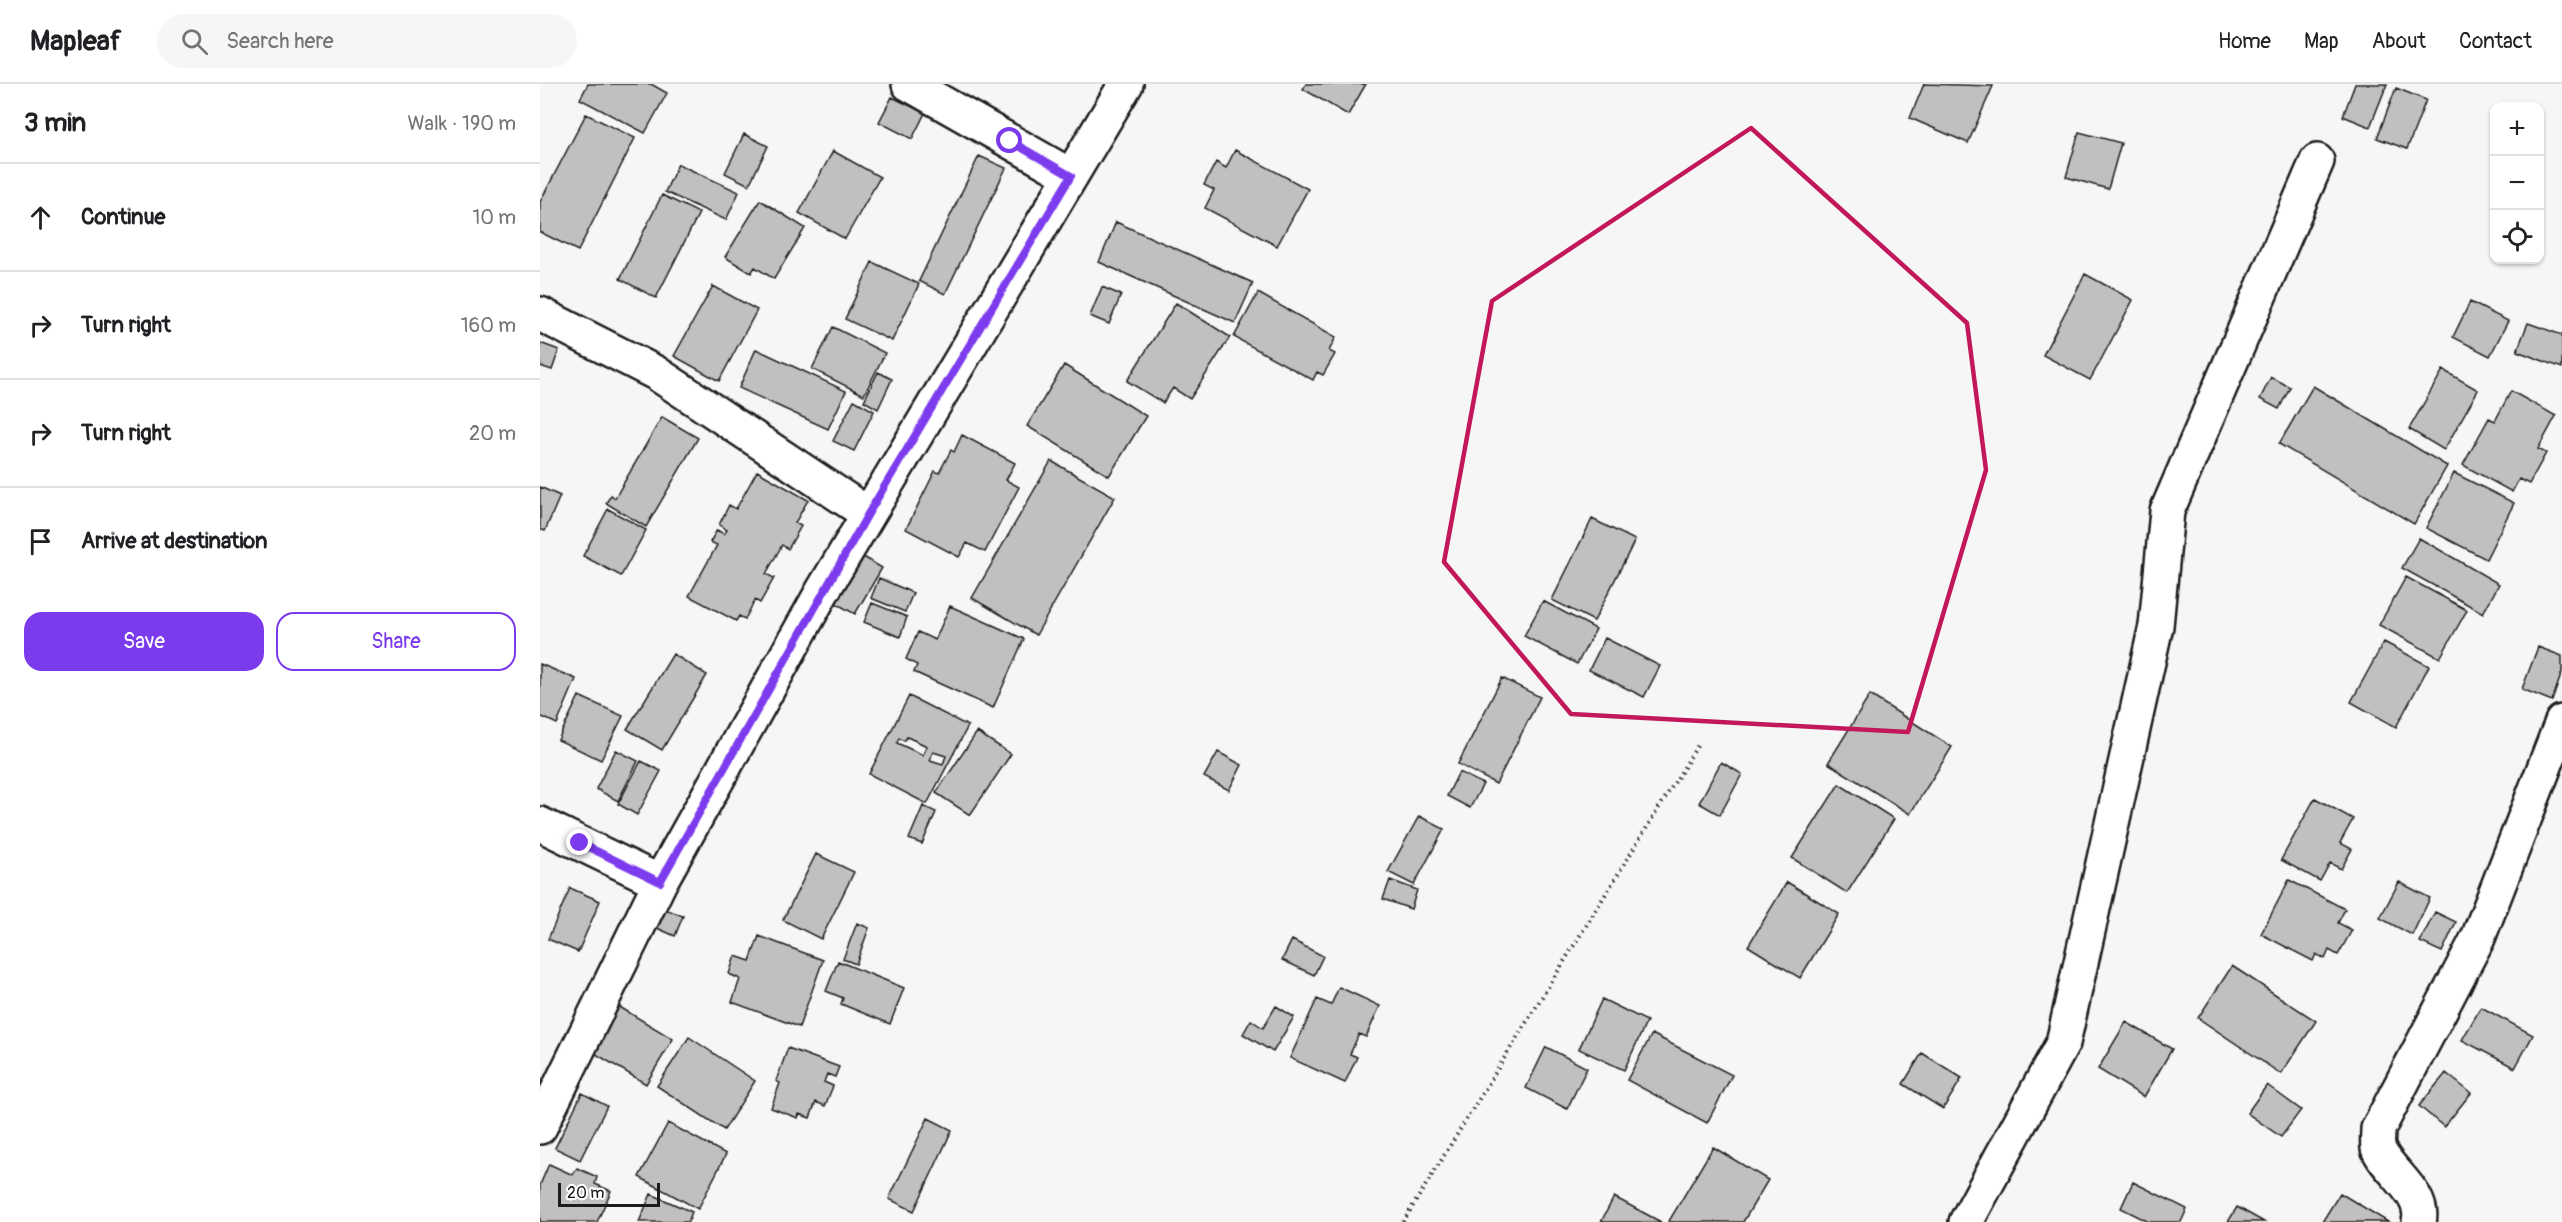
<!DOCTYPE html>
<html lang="en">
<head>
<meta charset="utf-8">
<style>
	body { margin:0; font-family:Pangolin,sans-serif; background:#f6f6f6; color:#202124 }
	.controls { position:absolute; right:18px; top:18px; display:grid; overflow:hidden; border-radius:12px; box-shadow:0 2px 4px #0004 }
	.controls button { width:54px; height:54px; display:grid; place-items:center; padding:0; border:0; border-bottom:2px solid #e0e0e0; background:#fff; color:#202124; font:30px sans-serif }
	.scale { position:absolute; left:18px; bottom:15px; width:102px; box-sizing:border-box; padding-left:6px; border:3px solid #1c1c1c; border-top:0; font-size:16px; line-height:21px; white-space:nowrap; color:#1c1c1c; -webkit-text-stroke:4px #fff; paint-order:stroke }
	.stop { position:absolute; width:18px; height:18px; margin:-14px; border:4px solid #7c3aed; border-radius:50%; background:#fff }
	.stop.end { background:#7c3aed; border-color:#fff; box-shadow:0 2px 6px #0008 }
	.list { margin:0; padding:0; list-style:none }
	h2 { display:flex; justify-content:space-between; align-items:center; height:78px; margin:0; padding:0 24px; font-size:26px }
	h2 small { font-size:20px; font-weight:400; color:#757577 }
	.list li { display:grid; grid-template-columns:39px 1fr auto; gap:18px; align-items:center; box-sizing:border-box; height:108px; padding:0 24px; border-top:2px solid #e0e0e0 }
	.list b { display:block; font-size:22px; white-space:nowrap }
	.list em { font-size:20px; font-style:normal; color:#757577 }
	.actions { display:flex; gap:12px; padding:18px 24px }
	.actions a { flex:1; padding:14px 0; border:2px solid #7c3aed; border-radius:18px; text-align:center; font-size:21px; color:#7c3aed }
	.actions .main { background:#7c3aed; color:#fff }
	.icon { flex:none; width:33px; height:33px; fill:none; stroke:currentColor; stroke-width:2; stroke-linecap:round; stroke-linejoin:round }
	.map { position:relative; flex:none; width:2022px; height:1138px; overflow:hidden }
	header { display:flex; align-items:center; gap:36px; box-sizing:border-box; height:84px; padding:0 30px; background:#fff; border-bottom:2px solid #e0e0e0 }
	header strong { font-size:28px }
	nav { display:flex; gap:33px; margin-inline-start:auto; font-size:21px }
	.search { width:420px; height:54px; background:#f6f6f6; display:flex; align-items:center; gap:15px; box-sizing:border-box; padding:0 21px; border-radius:33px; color:#757577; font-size:22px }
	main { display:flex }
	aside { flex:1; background:#fff }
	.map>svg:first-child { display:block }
	.building { fill:#c0c0c0; stroke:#1c1c1c; stroke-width:1.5; fill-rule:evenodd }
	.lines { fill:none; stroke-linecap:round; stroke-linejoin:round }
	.street-casing { stroke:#1c1c1c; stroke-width:38 }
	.path { stroke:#1c1c1c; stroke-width:4; stroke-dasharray:1.5 4.5; stroke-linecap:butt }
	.street { stroke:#fff; stroke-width:33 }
	.route { stroke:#7c3aed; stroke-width:8 }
	.marked { fill:none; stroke:#c2185b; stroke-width:4.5; stroke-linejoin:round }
</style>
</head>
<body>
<header>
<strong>Mapleaf</strong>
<div class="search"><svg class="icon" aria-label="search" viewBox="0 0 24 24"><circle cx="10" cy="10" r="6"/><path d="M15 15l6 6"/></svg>Search here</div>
<nav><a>Home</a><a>Map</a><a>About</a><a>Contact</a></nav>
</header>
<main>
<aside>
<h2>3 min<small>Walk · 190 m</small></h2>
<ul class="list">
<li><svg class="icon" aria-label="ahead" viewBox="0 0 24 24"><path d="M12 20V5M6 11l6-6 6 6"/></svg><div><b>Continue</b></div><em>10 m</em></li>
<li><svg class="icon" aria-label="right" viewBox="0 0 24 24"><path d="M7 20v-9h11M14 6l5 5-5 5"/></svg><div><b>Turn right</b></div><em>160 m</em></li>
<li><svg class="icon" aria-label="right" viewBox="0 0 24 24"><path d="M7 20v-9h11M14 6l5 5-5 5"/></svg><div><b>Turn right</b></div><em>20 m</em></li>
<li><svg class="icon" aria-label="arrive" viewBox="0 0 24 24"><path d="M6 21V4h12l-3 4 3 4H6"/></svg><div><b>Arrive at destination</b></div></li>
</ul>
<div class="actions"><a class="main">Save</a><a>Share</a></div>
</aside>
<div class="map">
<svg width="2022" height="1138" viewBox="0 0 2022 1138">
	<rect width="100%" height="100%" fill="#f6f6f6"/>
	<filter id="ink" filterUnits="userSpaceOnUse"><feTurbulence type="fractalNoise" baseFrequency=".0167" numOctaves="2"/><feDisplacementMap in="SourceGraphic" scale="12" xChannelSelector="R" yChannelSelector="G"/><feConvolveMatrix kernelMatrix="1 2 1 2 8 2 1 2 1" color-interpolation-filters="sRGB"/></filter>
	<g filter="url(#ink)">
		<path class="building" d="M48 0H111L127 9 105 49 40 15Z
			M766 0H826L808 31 763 5Z
			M1384 0 1453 2 1428 59 1370 34Z
			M1815 0H1847L1830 43 1803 32Z
			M1856 4 1886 16 1867 65 1837 54Z
			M352 13 385 29 372 55 339 38Z
			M46 30 95 54 38 167 0 148V118Z
			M1539 48 1581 59 1568 105 1526 93Z
			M204 50 228 62 209 101 185 89Z
			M695 66 768 105 737 162 665 124 674 106 664 101 676 78 686 84Z
			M293 67 340 93 305 155 259 129Z
			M439 72 466 84 405 210 379 197Z
			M138 80 199 108 186 136 125 108Z
			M122 111 159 129 116 214 80 195Z
			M220 116 265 144 234 195 215 183 211 189 185 173Z
			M576 138 713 199 695 239 559 178Z
			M332 178 379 200 352 257 305 235Z
			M1545 190 1593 216 1550 296 1503 271Z
			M173 202 217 226 179 297 134 272Z
			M562 203 581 211 569 240 550 232Z
			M718 209 796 253 789 267 795 270 783 291 777 288 773 296 694 253Z
			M1930 218 1968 237 1950 272 1913 253Z
			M636 219 690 253 650 315 633 304 623 319 587 297Z
			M1988 239 2022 251V284L1977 267Z
			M293 243 345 269 324 311 272 285Z
			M0 259 19 266 12 286 0 282Z
			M216 265 306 307 288 345 199 304Z
			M524 281 606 332 569 392 487 342Z
			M1903 286 1938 306 1904 366 1869 345Z
			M338 288 352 295 338 325 324 317Z
			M1731 293 1750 303 1739 325 1720 315Z
			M1773 302 1907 382 1874 440 1739 360Z
			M1971 307 2016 332 1998 365 2006 369 1989 400 1979 395 1972 408 1923 381 1949 334 1955 337Z
			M314 316 334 327 314 367 293 357Z
			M122 333 158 354 106 443 66 419 71 411 75 414Z
			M422 351 475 379 466 396 479 403 445 468 427 459 419 473 366 445 395 387 399 389 411 366 414 368Z
			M511 377 575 413 496 551 432 514Z
			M217 387 268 416 255 439 261 442 248 465 242 461 226 490 234 494 220 519 215 516 205 535 199 532 196 537 149 512 177 461 170 458 177 446 184 450 187 446 179 441 189 421 196 425Z
			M1914 389 1974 419 1946 475 1886 444Z
			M0 403 20 412 5 447 0 445Z
			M68 425 106 446 81 492 43 472Z
			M1052 435 1095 456 1054 537 1012 516Z
			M1879 454 1959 500 1943 529 1862 484Z
			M317 469 342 484 315 530 290 516Z
			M1866 493 1927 526 1900 574 1839 541Z
			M339 494 373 509 365 528 331 514Z
			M1003 517 1056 545 1037 580 984 552Z
			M332 519 367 533 360 553 324 538Z
			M410 522 484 555 453 624 374 588 377 581 366 575 378 548 395 556Z
			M1065 554 1120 582 1104 613 1049 586Z
			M1844 558 1889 582 1856 643 1811 618Z
			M1998 563 2022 572V588L2012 617 1982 605Z
			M133 570 167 591 122 666 87 645Z
			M0 580 36 595 17 640 0 632Z
			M962 594 1000 613 956 700 918 680Z
			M1330 611 1412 663 1370 730 1288 679Z
			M39 612 83 632 61 676 18 656Z
			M369 612 428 642 387 720 329 690ZM367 653 387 662 383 671 357 659 359 654 364 657ZM393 668 406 672 403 680 390 676Z
			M437 648 471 670 430 731 396 709Z
			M76 666 98 677 78 717 56 705Z
			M678 668 702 681 689 706 664 693Z
			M101 677 121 687 97 731 78 720Z
			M1181 678 1202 690 1180 731 1159 719Z
			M919 688 943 700 930 724 907 712Z
			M1299 700 1354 735 1307 809 1252 774Z
			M1775 714 1813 735 1800 759 1812 765 1801 785 1790 779 1780 797 1741 776Z
			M383 722 396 728 382 760 369 755Z
			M879 732 904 745 874 801 848 788Z
			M276 770 314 788 281 855 243 836Z
			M850 796 877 806 871 825 843 815Z
			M1749 796 1805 825 1798 839 1812 846 1798 871 1789 866 1785 875 1776 870 1773 877 1721 850Z
			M1247 798 1299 830 1260 894 1208 862Z
			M1859 798 1890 814 1872 851 1840 834Z
			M30 804 60 817 38 868 8 855Z
			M125 825 143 832 135 852 117 844Z
			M1895 828 1916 838 1902 868 1880 858Z
			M317 839 329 844 316 880 303 875Z
			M219 852 283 876 259 943 192 918 200 895 189 890 195 872 210 877Z
			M752 856 783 872 774 891 742 876Z
			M298 877 364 904 350 940 301 920 303 914 286 907Z
			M1692 882 1776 937 1741 990 1658 934Z
			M799 903 840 922 826 953 819 950 810 970 817 973 805 999 750 974 777 915 791 921Z
			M1062 915 1107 937 1084 986 1039 965Z
			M78 922 133 955 106 1000 51 967Z
			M736 922 754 933 733 968 703 950 711 936 723 944Z
			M1941 923 1993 951 1975 984 1922 956Z
			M1586 938 1632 965 1604 1013 1558 985Z
			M1112 950 1192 991 1167 1039 1087 996Z
			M149 953 215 997 184 1046 117 1002Z
			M1006 963 1047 984 1027 1025 986 1004Z
			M248 964 299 983 295 993 287 990 284 998 293 1002 285 1022 276 1018 270 1034 259 1030 258 1034 231 1024 240 999 236 997Z
			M1382 969 1422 994 1403 1025 1363 1000Z
			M1906 989 1931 1009 1904 1043 1879 1022Z
			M1727 1001 1761 1026 1741 1053 1707 1029Z
			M42 1009 67 1022 40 1076 15 1064Z
			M388 1034 412 1046 374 1127 349 1115Z
			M128 1039 186 1070 158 1125 99 1093Z
			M1173 1063 1228 1096 1203 1138H1132L1129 1137Z
			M9 1080 33 1091 37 1084 57 1093 55 1100 71 1107 57 1138H0V1101Z
			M1593 1098 1647 1125 1641 1138H1609L1581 1124Z
			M1800 1109 1848 1138H1782Z
			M111 1110 152 1128 148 1138H99Z
			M1074 1113 1121 1138H1061Z
			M1697 1123 1724 1138H1688Z"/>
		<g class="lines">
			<defs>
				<path id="street" d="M369 0 531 92
					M0 230 116 289 328 430
					M0 740 120 798
					M0 1043 120 798 282 508 586 0
					M1426 1138 1523 959 1616 542 1627 427 1777 77
					M1879 1138C1886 1110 1847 1087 1838 1064 1837 1059 1838 1051 1838 1045L1938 854 2022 638"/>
			</defs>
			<use href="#street" class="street-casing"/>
			<path class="path" d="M863 1138 1159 659"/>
			<use href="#street" class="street"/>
		</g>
	</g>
	<g class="lines" filter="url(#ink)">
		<path class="route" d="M40 759 120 798 328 430 531 92 470 57"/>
	</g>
	<path class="marked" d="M1211 44 1427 239 1446 386 1368 648 1031 630 904 478 952 217Z"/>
</svg>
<div class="controls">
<button>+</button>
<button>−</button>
<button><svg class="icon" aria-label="locate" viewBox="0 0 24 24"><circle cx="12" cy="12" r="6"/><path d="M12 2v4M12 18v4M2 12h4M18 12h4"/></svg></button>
</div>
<div class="scale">20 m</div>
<div class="stop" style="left:470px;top:57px"></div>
<div class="stop end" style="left:40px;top:759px"></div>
</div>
</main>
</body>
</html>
